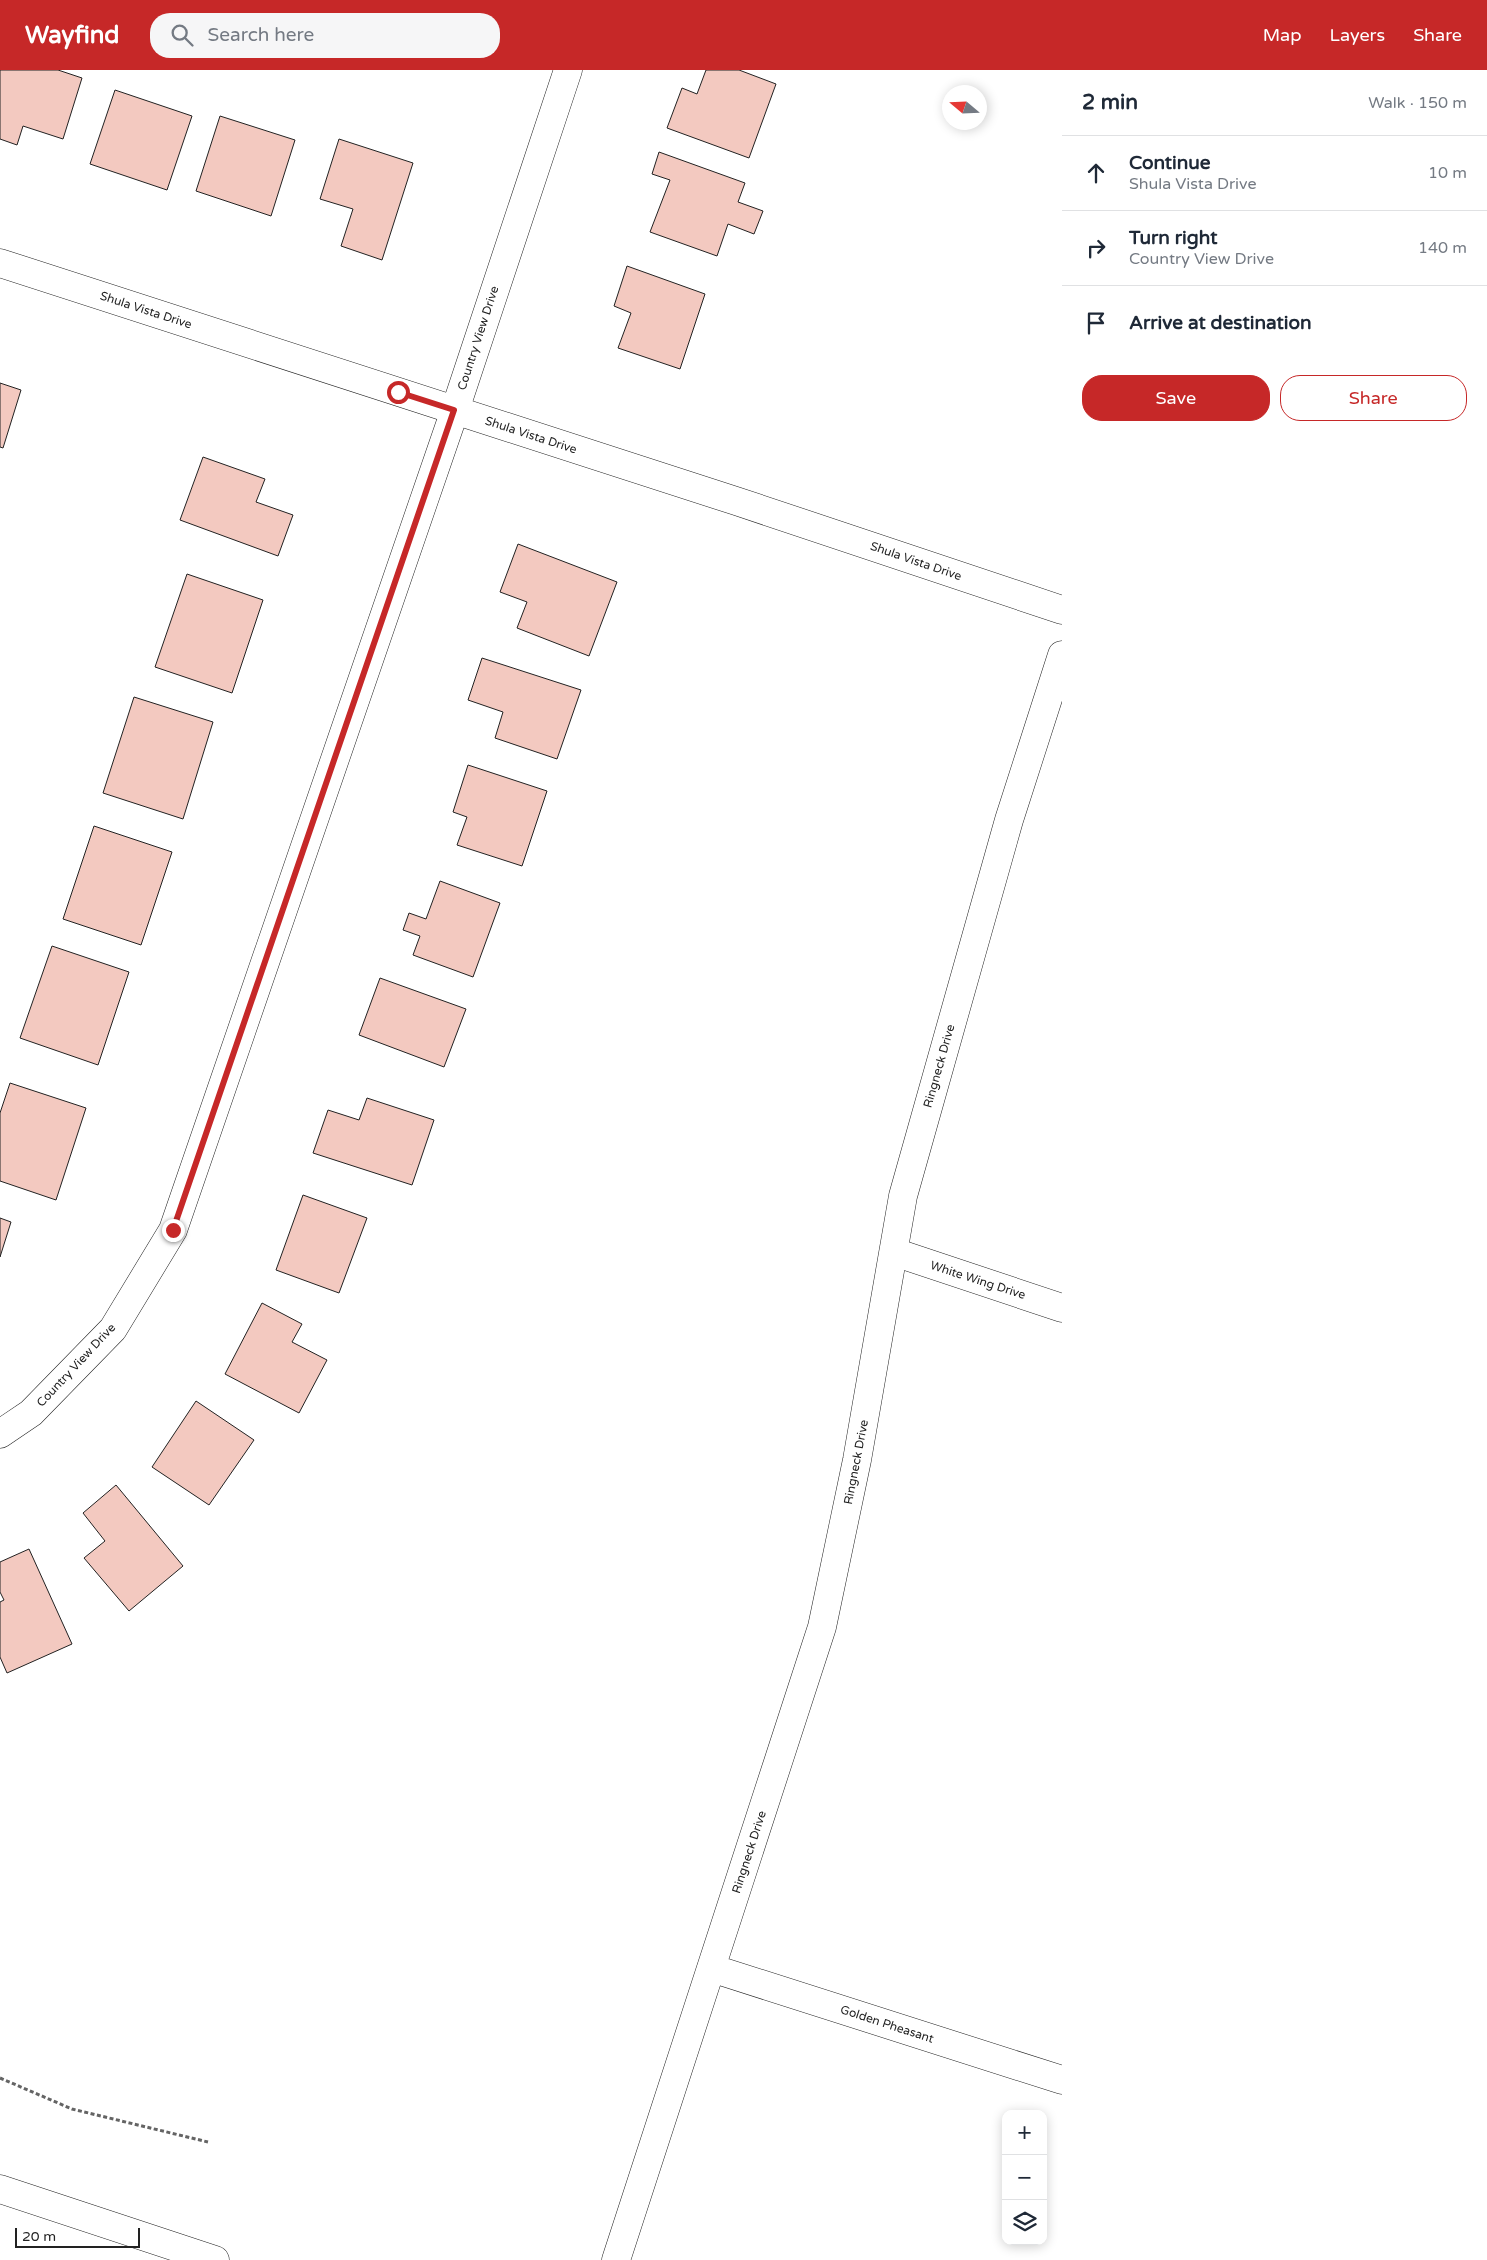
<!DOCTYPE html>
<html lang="en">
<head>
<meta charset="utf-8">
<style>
	body { margin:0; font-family:"Varela Round",sans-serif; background:#f6f6f7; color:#1f2937 }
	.controls { position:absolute; right:15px; bottom:15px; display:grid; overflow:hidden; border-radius:10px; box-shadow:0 2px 12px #0003 }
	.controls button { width:45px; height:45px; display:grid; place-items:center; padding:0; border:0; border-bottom:1px solid #e0e1e3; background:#fff; color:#1f2937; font:25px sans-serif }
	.compass { position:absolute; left:942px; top:15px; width:45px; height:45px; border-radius:50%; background:#fff; box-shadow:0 2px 12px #0003; rotate:289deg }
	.scale { position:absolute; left:15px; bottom:12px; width:125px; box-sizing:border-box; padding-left:5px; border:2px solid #222; border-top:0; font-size:14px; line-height:18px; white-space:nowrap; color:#222; -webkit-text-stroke:4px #fff; paint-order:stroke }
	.stop { position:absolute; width:15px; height:15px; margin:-11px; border:4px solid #c62828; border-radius:50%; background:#fff }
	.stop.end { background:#c62828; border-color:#fff; box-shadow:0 1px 5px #0008 }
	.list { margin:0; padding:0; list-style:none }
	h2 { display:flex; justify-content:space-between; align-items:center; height:65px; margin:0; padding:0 20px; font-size:21px }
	h2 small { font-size:16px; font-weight:400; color:#747a83 }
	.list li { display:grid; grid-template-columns:32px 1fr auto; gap:15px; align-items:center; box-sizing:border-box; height:75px; padding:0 20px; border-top:1px solid #e0e1e3 }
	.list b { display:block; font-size:19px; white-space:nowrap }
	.list p { margin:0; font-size:16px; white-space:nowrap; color:#747a83 }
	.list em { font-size:16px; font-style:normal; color:#747a83 }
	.actions { display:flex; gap:10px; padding:15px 20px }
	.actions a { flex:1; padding:11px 0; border:1px solid #c62828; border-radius:20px; text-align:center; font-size:18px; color:#c62828 }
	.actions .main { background:#c62828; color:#fff }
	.icon { flex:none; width:28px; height:28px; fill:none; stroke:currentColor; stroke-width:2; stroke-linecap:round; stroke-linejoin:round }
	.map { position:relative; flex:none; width:1062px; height:2190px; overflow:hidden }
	header { display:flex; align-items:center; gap:30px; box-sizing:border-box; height:70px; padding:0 25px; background:#c62828; color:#fff }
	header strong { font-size:24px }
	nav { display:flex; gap:28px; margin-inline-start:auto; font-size:18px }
	.search { width:350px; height:45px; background:#f6f6f7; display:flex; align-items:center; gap:12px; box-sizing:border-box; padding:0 18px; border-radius:20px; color:#747a83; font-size:19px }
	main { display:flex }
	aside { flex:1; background:#fff }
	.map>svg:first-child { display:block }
	.building { fill:#f3c9c0; stroke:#222 }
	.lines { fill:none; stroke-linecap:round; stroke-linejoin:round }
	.street-casing { stroke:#222; stroke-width:29 }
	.secondary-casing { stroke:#222; stroke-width:29 }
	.path { stroke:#646464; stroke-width:3; stroke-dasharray:4 2.5; stroke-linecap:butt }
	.street { stroke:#fff; stroke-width:28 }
	.secondary { stroke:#fff; stroke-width:28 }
	.route { stroke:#c62828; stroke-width:6 }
	.labels { text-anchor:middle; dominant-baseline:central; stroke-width:4; stroke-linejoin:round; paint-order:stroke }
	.street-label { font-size:12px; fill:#222; stroke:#fff }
</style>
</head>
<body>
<header>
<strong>Wayfind</strong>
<div class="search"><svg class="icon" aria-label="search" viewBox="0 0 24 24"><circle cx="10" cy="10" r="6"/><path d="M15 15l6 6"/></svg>Search here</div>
<nav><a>Map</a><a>Layers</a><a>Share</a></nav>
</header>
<main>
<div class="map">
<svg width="1062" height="2190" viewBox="0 0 1062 2190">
	<rect width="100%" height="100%" fill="#fff"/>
	<path class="building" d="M58 0 82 8 63 69 23 56 17 75 0 69V0Z
		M706 0H739L776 14 749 88 667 58 682 18 697 24Z
		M115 20 192 46 167 120 90 94Z
		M220 46 295 70 271 146 196 121Z
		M339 69 413 93 382 190 341 176 353 139 320 129Z
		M659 82 745 113 738 132 763 141 754 164 728 154 717 186 650 162 670 110 652 104Z
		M627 196 705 224 680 299 618 278 631 243 614 236Z
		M0 313 21 320 3 378 0 377Z
		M203 387 265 409 256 432 293 445 278 486 180 450Z
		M518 474 617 512 589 586 517 558 527 532 500 522Z
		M187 504 263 530 232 623 155 597Z
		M482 588 581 620 557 689 495 668 503 642 468 630Z
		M134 627 213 652 183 749 103 723Z
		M468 695 547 721 522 796 457 775 467 747 453 742Z
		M94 756 172 782 141 875 63 849Z
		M440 811 500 833 473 907 413 885 420 866 403 860 409 843 426 849Z
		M52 876 129 902 98 995 20 968Z
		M380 908 466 939 444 997 359 965Z
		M10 1013 86 1038 56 1130 0 1111V1043Z
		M367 1028 434 1050 412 1115 313 1083 328 1040 359 1050Z
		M303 1125 367 1148 339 1223 276 1200Z
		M0 1148 11 1152 0 1187Z
		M262 1233 302 1254 292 1272 327 1290 299 1343 225 1304Z
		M196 1331 254 1370 209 1435 152 1397Z
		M116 1415 183 1496 129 1541 84 1488 105 1471 83 1443Z
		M29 1479 72 1574 7 1603 0 1587V1532L4 1530 0 1522V1492Z"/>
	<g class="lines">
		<defs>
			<path id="street" d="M0 193 736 431 1062 540
				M894 1182 1062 1238
				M0 1364 31 1343 113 1259 173 1160 455 340 568 0
				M711 1898 1062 2010
				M616 2190 822 1557 857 1390 903 1126 1009 750 1062 585"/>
			<path id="secondary" d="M0 2119 215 2190"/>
		</defs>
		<use href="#street" class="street-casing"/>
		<use href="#secondary" class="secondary-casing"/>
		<path class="path" d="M0 2008 72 2039 208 2072"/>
		<use href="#street" class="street"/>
		<use href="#secondary" class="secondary"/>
	</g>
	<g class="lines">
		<path class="route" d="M173 1160 454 340 398 322"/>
	</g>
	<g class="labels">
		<g class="street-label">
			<text transform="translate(146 240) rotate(18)">Shula Vista Drive</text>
			<text transform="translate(478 268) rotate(-72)">Country View Drive</text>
			<text transform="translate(531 365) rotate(18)">Shula Vista Drive</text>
			<text transform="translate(916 491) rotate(19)">Shula Vista Drive</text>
			<text transform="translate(939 996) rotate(-74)">Ringneck Drive</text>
			<text transform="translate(978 1210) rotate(18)">White Wing Drive</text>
			<text transform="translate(76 1295) rotate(-47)">Country View Drive</text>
			<text transform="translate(856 1392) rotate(-79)">Ringneck Drive</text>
			<text transform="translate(749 1782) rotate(-72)">Ringneck Drive</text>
			<text transform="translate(887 1954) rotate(18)">Golden Pheasant</text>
		</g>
	</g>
</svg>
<div class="controls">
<button>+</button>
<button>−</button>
<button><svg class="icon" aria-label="layers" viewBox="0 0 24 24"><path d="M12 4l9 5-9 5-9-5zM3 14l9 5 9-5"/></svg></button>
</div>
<svg class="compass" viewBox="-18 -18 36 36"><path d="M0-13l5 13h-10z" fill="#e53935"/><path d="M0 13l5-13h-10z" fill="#747a83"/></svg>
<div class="scale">20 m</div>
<div class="stop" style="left:398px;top:322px"></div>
<div class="stop end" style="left:173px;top:1160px"></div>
</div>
<aside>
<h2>2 min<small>Walk · 150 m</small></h2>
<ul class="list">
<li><svg class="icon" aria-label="ahead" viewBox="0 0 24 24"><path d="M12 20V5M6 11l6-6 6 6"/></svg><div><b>Continue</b><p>Shula Vista Drive</p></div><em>10 m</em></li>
<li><svg class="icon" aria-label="right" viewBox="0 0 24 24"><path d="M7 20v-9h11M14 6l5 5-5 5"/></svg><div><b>Turn right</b><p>Country View Drive</p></div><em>140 m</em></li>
<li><svg class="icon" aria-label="arrive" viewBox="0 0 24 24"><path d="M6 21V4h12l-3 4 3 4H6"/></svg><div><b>Arrive at destination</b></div></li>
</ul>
<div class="actions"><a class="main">Save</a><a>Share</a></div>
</aside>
</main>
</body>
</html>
